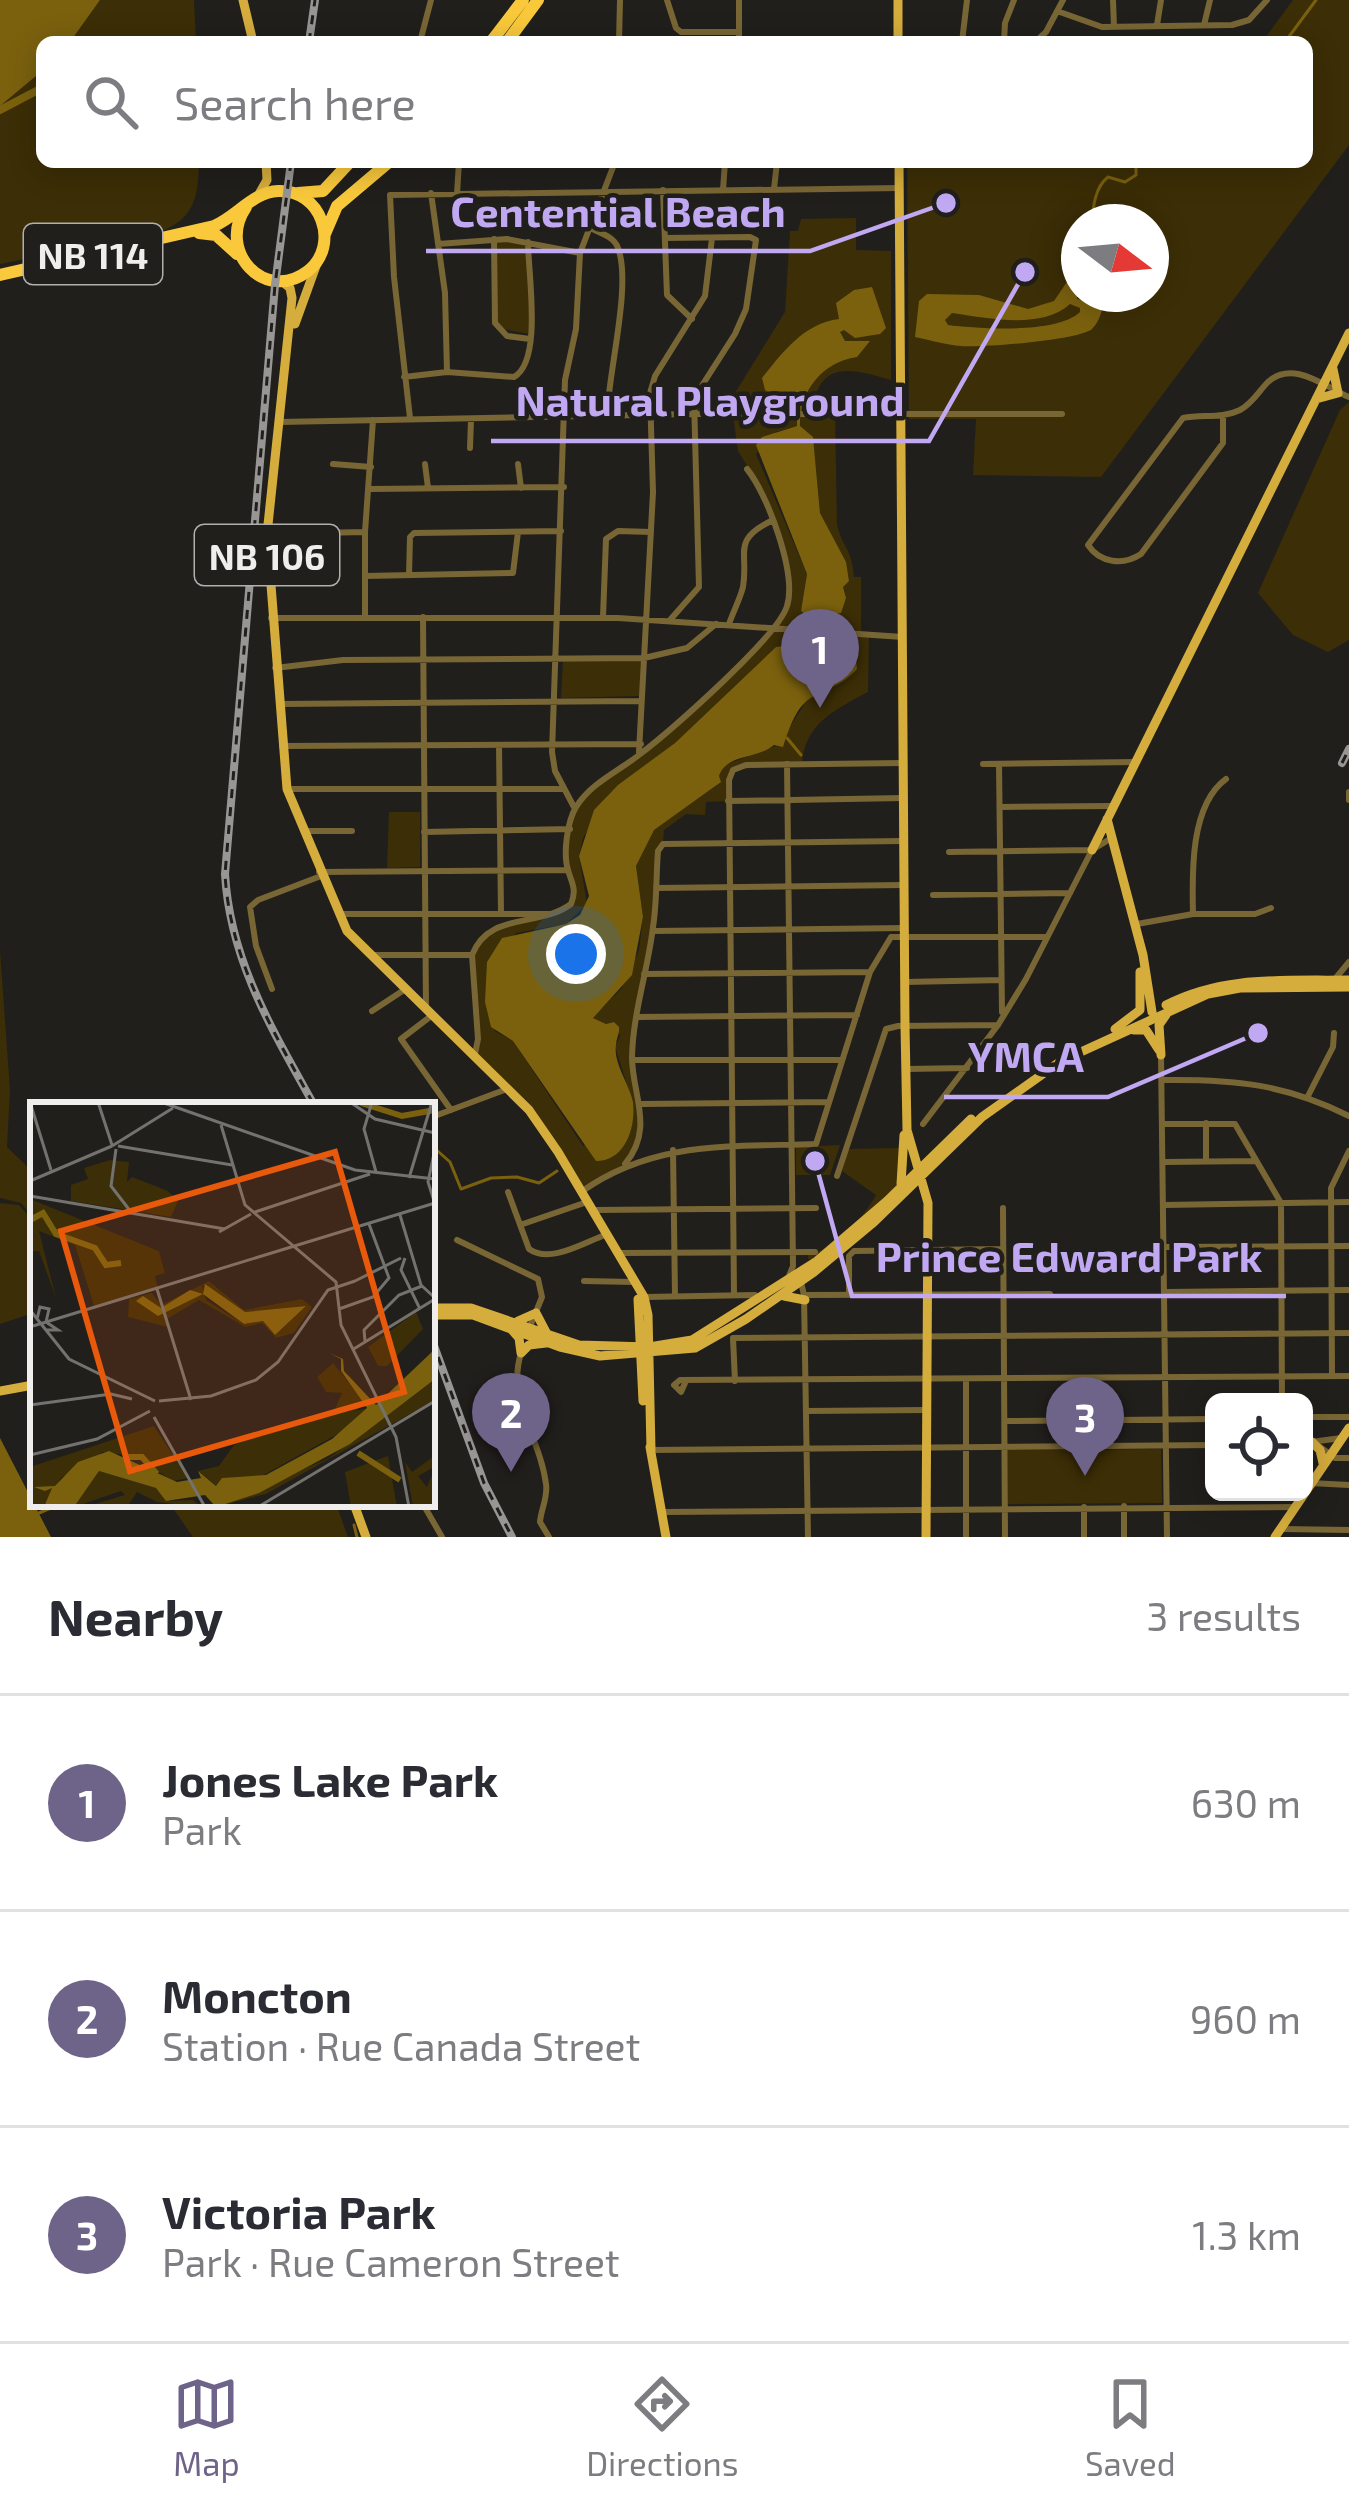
<!DOCTYPE html>
<html lang="en">
<head>
<meta charset="utf-8">
<style>
	body { margin:0; font-family:"Exo 2",sans-serif; background:#f2f2f3; color:#2b2b33 }
	.controls { position:absolute; right:36px; bottom:36px; display:grid; overflow:hidden; border-radius:18px; box-shadow:0 6px 30px #0003 }
	.controls button { width:108px; height:108px; display:grid; place-items:center; padding:0; border:0; border-bottom:3px solid #e1e1e2; background:#fff; color:#2b2b33; font:60px sans-serif }
	.compass { position:absolute; left:1061px; top:204px; width:108px; height:108px; border-radius:50%; background:#fff; box-shadow:0 6px 30px #0003; rotate:106deg }
	.you { position:absolute; left:576px; top:954px; width:42px; height:42px; margin:-30px; border:9px solid #fff; border-radius:50%; background:#1a73e8; box-shadow:0 0 0 18px #1a73e833 }
	.badge { display:grid; place-items:center; width:78px; height:78px; border-radius:50%; background:#6e6389; color:#fff; font-size:39px; font-weight:700 }
	.pin { position:absolute; translate:-50% -99px; filter:drop-shadow(0 3px 6px #0008) }
	.pin::after { content:''; position:absolute; top:63px; width:42px; height:36px; background:inherit; clip-path:polygon(0 0,100% 0,50% 100%) }
	.list { margin:0; padding:0; list-style:none }
	h2 { display:flex; justify-content:space-between; align-items:center; height:156px; margin:0; padding:0 48px; font-size:51px }
	h2 small { font-size:39px; font-weight:400; color:#7c7c81 }
	.list li { display:grid; grid-template-columns:78px 1fr auto; gap:36px; align-items:center; box-sizing:border-box; height:216px; padding:0 48px; border-top:3px solid #e1e1e2 }
	.list b { display:block; font-size:45px; white-space:nowrap }
	.list p { margin:0; font-size:39px; white-space:nowrap; color:#7c7c81 }
	.list em { font-size:39px; font-style:normal; color:#7c7c81 }
	.icon { flex:none; width:66px; height:66px; fill:none; stroke:currentColor; stroke-width:2; stroke-linecap:round; stroke-linejoin:round }
	.map { position:relative; flex:none; width:1349px; height:1537px; overflow:hidden }
	.search { position:absolute; background:#fff; box-shadow:0 6px 30px #0003; left:36px; right:36px; top:36px; height:132px; display:flex; align-items:center; gap:30px; box-sizing:border-box; padding:0 42px; border-radius:18px; color:#7c7c81; font-size:45px }
	.sheet { height:804px; background:#fff }
	nav { display:flex; justify-content:space-around; align-items:center; box-sizing:border-box; height:168px; border-top:3px solid #e1e1e2; background:#fff; font-size:33px; color:#7c7c81 }
	nav a { display:grid; justify-items:center; gap:6px }
	nav .on { color:#6e6389 }
	.map>svg:first-child { display:block }
	.green { fill:#3c2e06; fill-rule:evenodd }
	.water { fill:#7b610e; fill-rule:evenodd }
	.lines { fill:none; stroke-linecap:round; stroke-linejoin:round }
	.stream { stroke:#7b610e; stroke-width:3 }
	.river { stroke:#7b610e; stroke-width:8 }
	.minor { stroke:#796635; stroke-width:6 }
	.major { stroke:#d5ad3c; stroke-width:9 }
	.highway { stroke:#f9c93b; stroke-width:12 }
	.rail-casing { stroke:#979694; stroke-width:8 }
	.rail { stroke:#211f1c; stroke-width:3; stroke-dasharray:9; stroke-linecap:butt }
	.labels { text-anchor:middle; dominant-baseline:central; stroke-width:9; stroke-linejoin:round; paint-order:stroke }
	.shield { fill:#211f1c; stroke:#b1b0ae; stroke-width:3 }
	.shield-label { font-size:36px; font-weight:bold; fill:#efeeec }
	.inset-river { fill:none; stroke:#7b610e; stroke-width:6 }
	.inset-road { fill:none; stroke:#73726f; stroke-width:3 }
	.view { fill:#e8590c; fill-opacity:0.15; stroke:#e8590c; stroke-width:6 }
	.inset-edge { fill:none; stroke:#efeeec; stroke-width:6 }
	.leader { fill:none; stroke:#c1a8f3; stroke-width:4.5 }
	.callout-dot { fill:#c1a8f3; stroke:#211f1c; stroke-width:4.5 }
	.callout-label { font-size:42px; text-anchor:middle; font-weight:bold; fill:#c1a8f3; stroke:#211f1c; stroke-width:9; stroke-linejoin:round; paint-order:stroke }
</style>
</head>
<body>
<div class="map">
<svg width="1349" height="1537" viewBox="0 0 1349 1537">
	<rect width="100%" height="100%" fill="#211f1c"/>
	<path class="green" d="M100 0H194L196 42H70Z
		M1293 0H1349V145L1101 477 973 475 976 419H909L907 162H1307V42H1262ZM1079 222H1151V294H1079Z
		M42 71V162H199C198 195 196 216 163 231L0 264V106Z
		M856 218V250L891 251V380C854 369 818 358 813 411L835 412 837 525C843 549 852 548 854 577H861V632L869 633 868 692C836 709 805 723 802 763L733 770 728 801 706 802 705 815 686 814 664 830 663 844 658 852 653 931 632 1060 642 1104 637 1148 623 1167 581 1192 543 1128 474 1058 478 1047 474 949 487 933 566 909 574 896 566 855 575 809 594 786 639 755 728 674 786 612 789 567 754 477 738 451 733 415 692 414 699 388 720 401 732 398 785 312 790 231H798L801 219ZM774 362 799 401V426L813 438 820 513 845 562 849 580 843 587 846 598 843 605 813 618 811 644 822 651 856 650 857 669 807 700 778 745 722 766 716 786 653 830 636 866 643 917 639 950 622 988 592 1018 606 1024 614 1022 620 1036 615 1047 633 1103 630 1133 583 1146 513 1041 495 1031C483 977 484 978 516 933L566 924 587 904 579 856 583 838 610 793 675 743 776 647 807 643 809 618 801 611 807 574 756 454 776 432 797 426V401L789 397 777 398 763 378Z
		M497 241 528 244 530 334 503 329 497 322Z
		M1349 402V640L1328 652 1293 635 1258 593 1340 410Z
		M563 661H641L640 696 561 698Z
		M389 812H420V867L387 868Z
		M0 951 10 1090 7 1147 33 1172V1217L21 1203 0 1198Z
		M840 1145 830 1175H796V1147Z
		M899 1148 900 1177 896 1187 813 1260 808 1259V1254C833 1252 864 1217 876 1195L842 1171 848 1149Z
		M0 1203 19 1205 33 1221V1313L0 1324Z
		M1161 1449 1162 1503 1008 1504 1007 1450Z
		M170 1504H336L348 1537H193Z"/>
	<path class="water" d="M0 0H100L70 42H42V71L0 106Z
		M1079 264 1077 299 1084 300 1087 294H1105C1103 306 1101 320 1092 329 1079 340 982 348 961 346 946 345 930 340 915 337L919 301 927 294 979 295 1028 309 1054 301ZM1070 304 1080 308V312C1057 334 980 329 948 325L945 320 952 313C987 318 1042 330 1070 304Z
		M872 287 886 328 880 334 855 338 844 330 840 332 845 341H870L857 357C821 362 799 393 800 426L813 437 820 513 846 562 849 581 843 587 846 598 841 613 813 618 811 644 822 651 855 649 857 669C844 684 831 687 814 696 795 706 789 730 783 747L774 745C756 760 727 753 719 776L721 782 654 830 636 866 643 917 632 975 593 1018 606 1024 614 1022 619 1027C620 1033 616 1039 616 1045 613 1063 630 1085 633 1102 636 1128 625 1161 596 1161L513 1041 491 1027 485 1002 487 962 502 938 566 924 580 915 589 896 579 856 594 810 618 785 675 743 776 647 807 643 809 618 801 611 807 574 756 445 762 437 797 426V402L789 397 777 398 765 390 762 378C782 353 804 323 839 319L836 303 854 290Z
		M0 1438 51 1537H0Z"/>
	<g class="lines">
		<path class="stream" d="M1285 42 1316 0
			M1092 222C1093 207 1095 187 1108 177L1125 182 1136 175V162
			M787 738 801 755
			M432 1146 450 1162 461 1189 491 1178 517 1177 539 1183 557 1171
			M39 1513 60 1504
			M354 1525 357 1537"/>
		<path class="river" d="M0 110 42 88"/>
		<path class="minor" d="M667 0 676 28 681 32H739
			M739 0V42
			M1113 0 1114 27
			M1057 11 1102 27 1232 25 1249 20 1267 0
			M1157 25 1161 0
			M1204 25 1210 0
			M420 42 431 0
			M619 42 620 0
			M962 42 967 0
			M1004 42 1005 23 1014 0
			M1035 42 1046 32 1063 0
			M774 189 777 162
			M663 190 667 295 692 319
			M723 190 725 162
			M431 193 445 293 447 372
			M457 194 459 162
			M588 227C598 232 614 236 618 248 632 285 608 373 607 417
			M665 238 750 237 756 240 746 309 735 334 694 398 699 587 670 620
			M494 239 495 323 507 336 530 339
			M438 244 507 239 580 253
			M404 377 447 372 514 377C543 361 528 273 528 242
			M1223 416V443L1141 554C1123 566 1100 563 1088 545L1183 418C1202 414 1222 419 1240 410 1253 403 1258 392 1268 382 1293 359 1325 387 1349 397
			M410 418 394 277 390 195 899 188
			M280 422 692 414H1062
			M470 448 471 420
			M333 464 371 467
			M425 464 428 488
			M518 464 521 488
			M370 489 564 487
			M267 534 365 532
			M409 575 410 537 414 533 561 531
			M365 576 513 573 518 532
			M423 617 426 1010
			M603 617 606 539 618 531 651 532
			M271 618H618L903 637
			M365 618V532L373 420
			M729 624C733 612 740 599 743 587 749 552 731 541 771 521
			M275 668 343 660 644 658 687 648 716 624
			M281 704 640 701
			M499 745 501 913
			M282 746 641 744
			M639 752 653 492 650 393 655 376 705 296 712 238
			M787 764 793 1266 789 1276
			M983 764 1136 762
			M999 764 1002 1012
			M287 789H563
			M1349 792V800
			M728 801 904 798
			M1000 807 1112 806
			M575 809 555 771 552 752 565 380 576 329 580 253 615 162
			M307 831H352
			M424 832 570 829
			M949 852 1092 850
			M319 872 568 870
			M656 888 904 885
			M933 895 1070 893
			M342 914H551
			M1193 914C1192 874 1190 805 1226 779
			M1137 924 1193 914H1255L1271 908
			M653 931 905 928
			M373 955H472
			M644 974 870 972
			M1335 979 1349 962
			M905 982 1001 980
			M272 989 256 946 250 907 258 900 321 876
			M372 1011 404 990
			M431 1016 401 1039 451 1110
			M638 1017 857 1015
			M475 1054 478 1039 472 955C489 911 539 928 571 904 577 889 572 884 568 870 563 854 567 822 576 807 591 783 617 772 639 755 669 732 778 637 787 606 797 574 768 495 747 469
			M1161 1055 1167 1537
			M632 1060H842
			M906 1069 967 1068
			M1163 1080C1234 1079 1285 1084 1349 1116
			M1308 1096 1333 1047 1334 1033
			M642 1104 829 1102
			M432 1117 507 1089
			M1206 1123V1161
			M923 1124 998 1025 1026 979 1092 850 1110 839
			M1163 1124H1235L1281 1203 1282 1402
			M673 1150 675 1296
			M1164 1162 1256 1161
			M625 1164C655 1128 632 1095 632 1057 633 1012 648 970 653 927 657 902 656 876 658 851L663 844 903 841
			M837 1176 886 1029 898 1026 998 1025
			M508 1192 529 1249C550 1264 583 1243 605 1235
			M581 1192C654 1140 731 1147 816 1144L870 972 891 937H1047
			M1164 1205 1349 1202
			M1003 1208 1005 1537
			M595 1210 816 1208
			M520 1225 587 1202
			M457 1240 538 1279 542 1297 529 1329
			M1165 1247 1349 1246
			M621 1253 815 1252
			M800 1278 804 1295 808 1537
			M584 1281 634 1282
			M1167 1292 1349 1290
			M849 1294V1256L854 1251 1003 1249
			M734 1295 729 780 733 770 746 765 903 763
			M804 1295 1050 1294
			M645 1297 755 1295
			M521 1353C506 1402 540 1436 546 1484 548 1498 541 1509 540 1522L549 1537
			M1332 1376 1331 1188 1349 1151
			M966 1380V1537
			M735 1381 733 1338 1349 1333
			M674 1385 680 1380 1349 1376
			M674 1385 681 1392 685 1383
			M806 1411 926 1410
			M1304 1417H1349
			M1005 1421 1214 1419
			M1304 1443 1341 1438
			M1320 1447 1335 1458H1349
			M651 1450 1214 1445
			M1310 1483 1349 1485
			M423 1504 442 1537
			M1124 1506V1537
			M1084 1507V1537
			M663 1512 1295 1507
			M1281 1529 1349 1530"/>
		<path class="major" d="M243 0 253 42
			M898 0V42
			M899 162 905 1026 907 1130 928 1203 926 1537
			M258 196 267 180 266 162
			M283 282 290 288 292 298 267 534 287 789 347 931 529 1110 558 1152 644 1297 648 1315 651 1450
			M295 324 316 266
			M1316 399 1338 393 1333 369
			M1107 819 1143 955 1152 1012
			M1092 850 1349 333
			M1166 1005C1224 975 1285 981 1349 980
			M1115 1029 1140 1010V972
			M1134 1030H1146L1159 1050
			M1161 1055 1159 1025 1166 1015
			M901 1184 904 1135
			M784 1296 805 1300
			M638 1299 643 1401
			M432 1308H471L579 1345 649 1347 692 1340 817 1261 887 1201 971 1119
			M432 1315H473L560 1347 600 1356 695 1348 746 1319 814 1272 874 1222 982 1117 1061 1061 1208 994 1240 988 1349 987
			M518 1321 536 1313 546 1332
			M512 1330 519 1338 521 1353 529 1345 546 1343
			M0 1391 33 1385
			M1312 1442 1320 1450 1323 1463
			M650 1447 666 1537
			M354 1504 366 1537
			M1275 1537 1349 1428"/>
		<path class="highway" d="M491 42 523 0
			M507 42 538 0
			M298 193 323 191 350 162
			M199 233 216 235 237 254
			M325 234 337 206 389 162
			M0 275 214 226C236 217 253 192 278 191 321 189 341 245 308 271 265 304 216 251 246 207"/>
		<defs>
			<path id="rail" d="M309 42 315 0
				M291 162 275 285 225 874C230 961 273 1031 314 1105
				M1342 763 1349 749
				M432 1340 484 1483 512 1537"/>
		</defs>
		<use href="#rail" class="rail-casing"/>
		<use href="#rail" class="rail"/>
	</g>
	<g class="labels">
		<g class="shield">
			<rect x="24" y="224" width="138" height="60" rx="9"/>
			<rect x="195" y="525" width="144" height="60" rx="9"/>
		</g>
		<g class="shield-label">
			<text x="93" y="254">NB 114</text>
			<text x="267" y="555">NB 106</text>
		</g>
	</g>
	<g transform="translate(30 1102)">
		<rect width="405" height="405" fill="#211f1c"/>
		<path d="M80 58 99 60 97 80 102 75 138 89 148 99 141 115 41 99V83L58 77 54 66ZM0 97 129 149 135 171 125 174 128 186 64 204 45 143 9 129 26 196 9 149H0ZM179 179 214 208 272 197 282 205 264 231 246 236 232 221 215 225 169 198 137 217 138 225 98 215 99 197 122 191 131 203ZM172 183 214 210 276 204 245 233 233 219 214 222 176 198ZM386 210 393 227 357 264H348L338 245ZM303 261 336 302 325 309 337 306 313 329 230 375 187 384 168 369 189 364 204 343 239 328 304 309 312 291 296 290 287 275ZM405 277V298L236 392 186 405 299 356ZM124 324 158 376 143 379 103 354 73 350 31 376 14 405H0V365ZM358 354 367 405H321L315 370ZM403 355 404 365 388 374 397 385 404 368 405 405H383L375 360 382 370ZM69 369 126 386 140 399 163 398 171 405 127 400 107 390 97 405H55L95 393 91 389 44 405Z" fill="#3c2e06" fill-rule="evenodd"/>
		<path d="M175 182 215 210 276 204 245 233 233 219 214 222 173 192 128 214 106 199 113 194 131 206 160 188 173 192ZM405 247V277L320 342 229 391 186 405 175 393 136 399 126 386 69 369 44 405H14L22 386 15 389 4 385 25 384 48 360 79 349 147 380 171 376 168 369 186 384 192 376 236 373 302 337 337 306 311 269V257L299 251 313 257 314 269 346 303Z" fill="#7b610e"/>
		<path class="inset-river" d="M331 1 372 14 405 8M0 118 13 111 26 132 65 146 76 163 91 161M328 351 370 378M95 355H112L127 372"/>
		<path class="inset-road" d="M0 0 21 68M68 0 82 43M131 0 325 68 405 77M320 0 345 17 405 31M342 0 334 27 346 70M360 0 401 1M191 23 215 103 306 180 311 223 366 335 379 405M82 44 143 6M88 44 202 63M86 47 81 84 101 110M405 47 398 80 405 102M379 76 402 0M0 79 82 44M0 94 195 127M225 110 340 72M370 113 391 183 405 196M189 130 221 112M375 156 371 168 390 207M323 180 371 156M127 187 161 298M309 207 343 195 359 176 339 122M0 208 39 257 125 299M7 217 10 205 19 207 16 220 28 228H15M3 224 405 101M335 239 334 228 369 193 392 184M322 248 405 197M129 299 181 294 226 278 248 260 298 188 325 179M0 303 81 292 102 297M124 315 175 405M0 353 67 337 120 309M228 405 405 299"/>
		<path class="view" d="M305 50 374 290 100 369 31 129Z"/>
		<rect width="405" height="405" class="inset-edge"/>
	</g>
	<path class="leader" d="M946 203L810 251H426M1025 272L929 441H491M1258 1033L1108 1097H944M815 1161L852 1296H1286"/>
	<g class="callout-dot">
		<circle cx="946" cy="203" r="12"/>
		<circle cx="1025" cy="272" r="12"/>
		<circle cx="1258" cy="1033" r="12"/>
		<circle cx="815" cy="1161" r="12"/>
	</g>
	<g class="callout-label">
		<text x="618" y="227">Centential Beach</text>
		<text x="710" y="416">Natural Playground</text>
		<text x="1026" y="1072">YMCA</text>
		<text x="1069" y="1272">Prince Edward Park</text>
	</g>
</svg>
<div class="controls">
<button><svg class="icon" aria-label="locate" viewBox="0 0 24 24"><circle cx="12" cy="12" r="6"/><path d="M12 2v4M12 18v4M2 12h4M18 12h4"/></svg></button>
</div>
<svg class="compass" viewBox="-18 -18 36 36"><path d="M0-13l5 13h-10z" fill="#e53935"/><path d="M0 13l5-13h-10z" fill="#7c7c81"/></svg>
<div class="you"></div>
<div class="pin badge" style="left:820px;top:708px">1</div>
<div class="pin badge" style="left:511px;top:1472px">2</div>
<div class="pin badge" style="left:1085px;top:1476px">3</div>
<div class="search"><svg class="icon" aria-label="search" viewBox="0 0 24 24"><circle cx="10" cy="10" r="6"/><path d="M15 15l6 6"/></svg>Search here</div>
</div>
<section class="sheet">
<h2>Nearby<small>3 results</small></h2>
<ul class="list">
<li><span class="badge">1</span><div><b>Jones Lake Park</b><p>Park</p></div><em>630 m</em></li>
<li><span class="badge">2</span><div><b>Moncton</b><p>Station · Rue Canada Street</p></div><em>960 m</em></li>
<li><span class="badge">3</span><div><b>Victoria Park</b><p>Park · Rue Cameron Street</p></div><em>1.3 km</em></li>
</ul>
</section>
<nav>
<a class="on"><svg class="icon" aria-label="map" viewBox="0 0 24 24"><path d="M3 6l6-2 6 2 6-2v14l-6 2-6-2-6 2zM9 4v14M15 6v14"/></svg>Map</a>
<a><svg class="icon" aria-label="directions" viewBox="0 0 24 24"><path d="M12 3l9 9-9 9-9-9zM9 14v-3h6M13 9l2 2-2 2"/></svg>Directions</a>
<a><svg class="icon" aria-label="saved" viewBox="0 0 24 24"><path d="M7 4h10v16l-5-4-5 4z"/></svg>Saved</a>
</nav>
</body>
</html>
